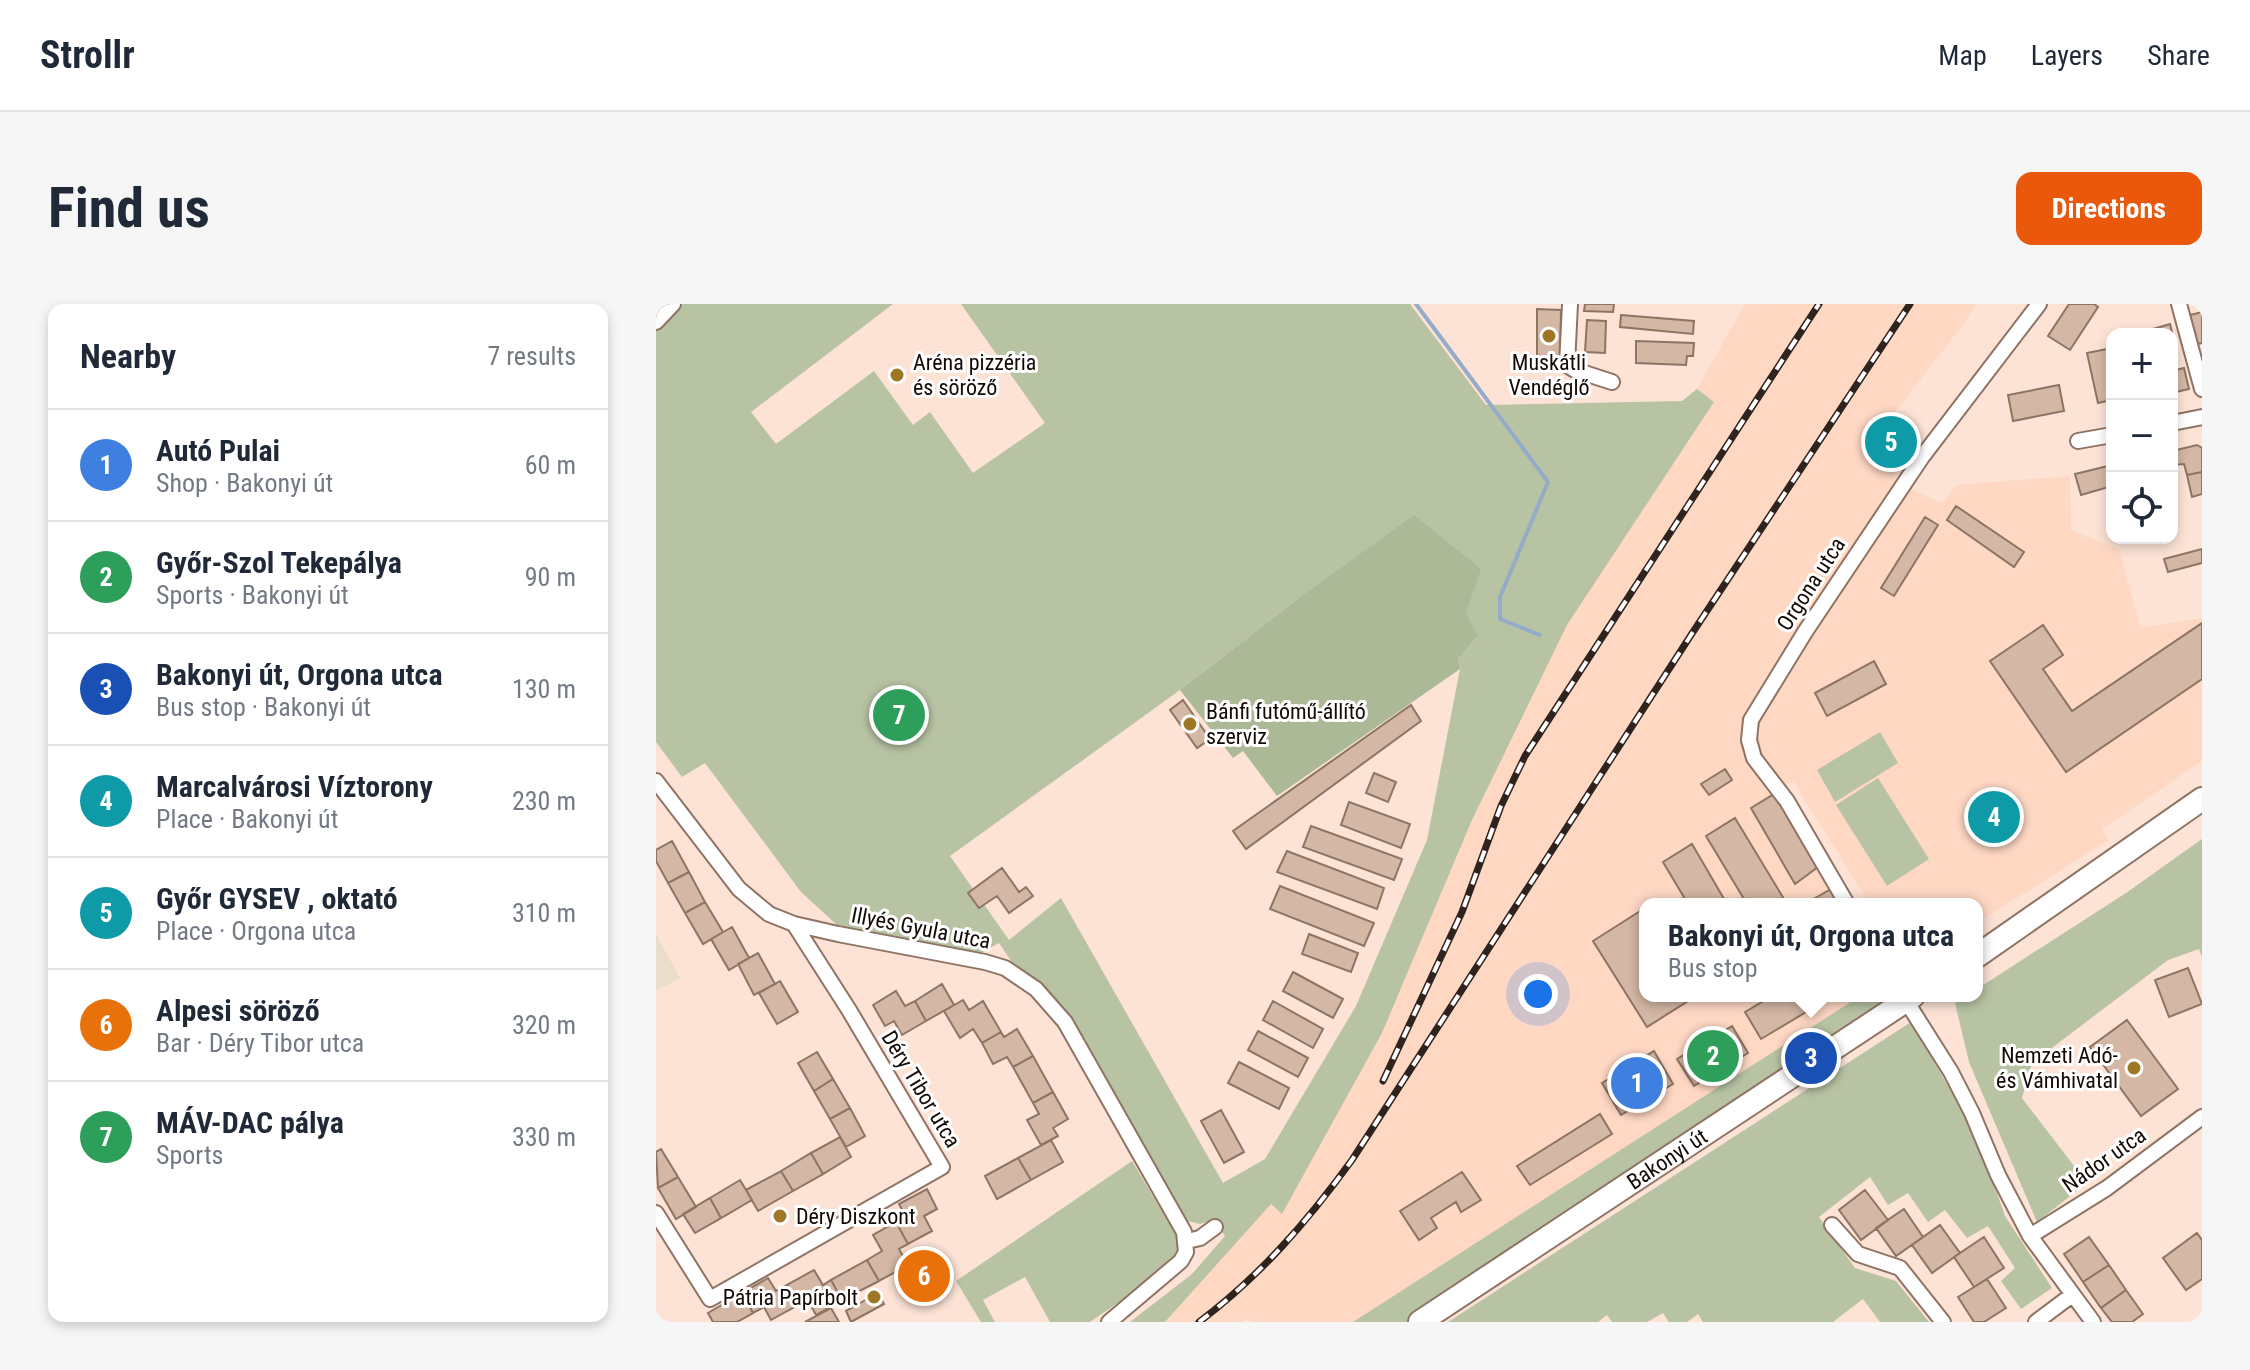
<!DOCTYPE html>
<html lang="en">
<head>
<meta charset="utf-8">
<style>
	body { margin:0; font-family:"Roboto Condensed",sans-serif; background:#f6f6f7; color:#1f2937 }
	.controls { position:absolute; right:24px; top:24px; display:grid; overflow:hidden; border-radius:16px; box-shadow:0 4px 12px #0003 }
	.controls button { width:72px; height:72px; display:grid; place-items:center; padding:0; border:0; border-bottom:2px solid #e0e1e3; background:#fff; color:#1f2937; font:40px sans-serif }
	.you { position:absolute; left:882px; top:690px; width:28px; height:28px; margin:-20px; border:6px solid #fff; border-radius:50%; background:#1a73e8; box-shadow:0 0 0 12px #1a73e833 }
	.badge { display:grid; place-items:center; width:52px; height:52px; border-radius:50%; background:#ea580c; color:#fff; font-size:26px; font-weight:700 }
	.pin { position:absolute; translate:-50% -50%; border:4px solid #fff; box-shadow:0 2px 8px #0006 }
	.popup { position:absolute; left:983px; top:594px; width:344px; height:104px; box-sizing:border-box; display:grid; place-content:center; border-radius:16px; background:#fff; filter:drop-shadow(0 2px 6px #0005); font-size:26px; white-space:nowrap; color:#747a83 }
	.popup b { font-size:30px; color:#1f2937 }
	.popup::after { content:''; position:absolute; left:50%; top:100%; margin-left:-16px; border:16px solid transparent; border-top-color:#fff }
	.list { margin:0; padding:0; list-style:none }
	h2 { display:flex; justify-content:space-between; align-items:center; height:104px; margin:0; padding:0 32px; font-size:34px }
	h2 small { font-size:26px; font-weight:400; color:#747a83 }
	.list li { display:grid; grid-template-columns:52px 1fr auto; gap:24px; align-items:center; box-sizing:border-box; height:112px; padding:0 32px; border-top:2px solid #e0e1e3 }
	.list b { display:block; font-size:30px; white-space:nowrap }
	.list p { margin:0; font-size:26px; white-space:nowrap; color:#747a83 }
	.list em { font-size:26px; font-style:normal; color:#747a83 }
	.icon { flex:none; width:44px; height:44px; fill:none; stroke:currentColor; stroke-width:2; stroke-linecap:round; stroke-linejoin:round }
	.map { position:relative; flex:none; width:1546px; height:1018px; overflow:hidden; border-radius:16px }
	header { display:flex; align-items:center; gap:48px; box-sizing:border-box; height:112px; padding:0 40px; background:#fff; border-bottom:2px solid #e0e1e3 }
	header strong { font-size:38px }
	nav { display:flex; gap:44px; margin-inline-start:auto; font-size:28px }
	.intro { display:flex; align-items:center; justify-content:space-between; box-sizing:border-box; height:192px; padding:0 48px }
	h1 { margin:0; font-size:56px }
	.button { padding:20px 36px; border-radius:16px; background:#ea580c; color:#fff; font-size:28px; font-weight:700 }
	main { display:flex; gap:48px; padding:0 48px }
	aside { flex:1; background:#fff; border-radius:16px; box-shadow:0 4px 12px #0003 }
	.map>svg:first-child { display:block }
	.built { fill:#ffd8c4 }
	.education { fill:#eaddc9 }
	.green { fill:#b8c3a4; fill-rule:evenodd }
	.forest { fill:#acb997 }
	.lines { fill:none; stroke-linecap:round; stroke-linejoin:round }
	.stream { stroke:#94acc8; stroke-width:4 }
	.building { fill:#d4b7a5; stroke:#8e7463; stroke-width:2 }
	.minor-casing { stroke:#8f7364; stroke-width:18 }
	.primary-casing { stroke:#8f7364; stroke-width:26 }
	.minor { stroke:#fff; stroke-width:14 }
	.primary { stroke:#fff; stroke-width:22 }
	.rail-casing { stroke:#2f231e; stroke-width:7 }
	.rail { stroke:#fff; stroke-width:4; stroke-dasharray:12; stroke-linecap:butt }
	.poi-dot { fill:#9f7625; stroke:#fff; stroke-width:3 }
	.labels { text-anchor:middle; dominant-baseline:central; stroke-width:6; stroke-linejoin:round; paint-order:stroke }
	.poi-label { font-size:22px; fill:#130905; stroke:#fff; text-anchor:start }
	.street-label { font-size:22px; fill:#130905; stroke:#fff }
</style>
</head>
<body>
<header>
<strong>Strollr</strong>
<nav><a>Map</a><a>Layers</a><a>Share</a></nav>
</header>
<div class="intro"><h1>Find us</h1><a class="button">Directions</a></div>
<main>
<aside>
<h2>Nearby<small>7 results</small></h2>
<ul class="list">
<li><span class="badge" style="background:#3f7fe0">1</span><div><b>Autó Pulai</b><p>Shop · Bakonyi út</p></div><em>60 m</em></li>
<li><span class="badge" style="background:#2e9e5b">2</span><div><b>Győr-Szol Tekepálya</b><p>Sports · Bakonyi út</p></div><em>90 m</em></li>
<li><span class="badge" style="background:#1a4fb4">3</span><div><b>Bakonyi út, Orgona utca</b><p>Bus stop · Bakonyi út</p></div><em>130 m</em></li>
<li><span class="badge" style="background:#0f9aa8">4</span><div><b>Marcalvárosi Víztorony</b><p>Place · Bakonyi út</p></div><em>230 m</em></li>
<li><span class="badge" style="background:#0f9aa8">5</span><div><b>Győr GYSEV , oktató</b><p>Place · Orgona utca</p></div><em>310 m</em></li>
<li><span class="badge" style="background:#e8710a">6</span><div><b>Alpesi söröző</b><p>Bar · Déry Tibor utca</p></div><em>320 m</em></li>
<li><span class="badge" style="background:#2e9e5b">7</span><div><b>MÁV-DAC pálya</b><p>Sports</p></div><em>330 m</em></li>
</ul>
</aside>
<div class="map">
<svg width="1546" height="1018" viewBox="0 0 1546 1018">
	<rect width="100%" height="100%" fill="#fce3d6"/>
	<path class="built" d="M1089 0H1320L1306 22 1236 112 1265 133 1237 177 1286 199 1301 181 1414 172 1415 226 1463 245 1485 324 1546 314V457L1446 525 1453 536 1321 619V600H1214L1137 477 1119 489 1188 600H989V692H1204L697 1018H595L592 1014 586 1018H509L615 899 626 910 726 729 816 516 911 320 1058 98 1041 85Z"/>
	<path class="education" d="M0 630 24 674 0 687Z"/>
	<path class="green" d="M0 0H237L95 108 120 140 218 67 257 121 274 108 317 169 389 119 305 0H754L830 101 1026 97 1041 85 1058 98 911 321 816 516 726 729 626 910 615 900 509 1018H474L536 970 569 932 557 916 544 920 532 917 412 717 377 689 343 639 321 651 181 621 145 588 49 459 26 473 0 438ZM643 294 822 332 802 355 804 365 771 536 700 702 609 855 567 879 405 594 353 636 294 552 524 386Z
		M1224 428 1242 459 1179 498 1161 466Z
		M1222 474 1273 555 1231 582 1180 501Z
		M1546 535V653L1543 645 1512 656 1376 759 1366 794 1431 879 1381 918 1313 758 1299 699 1310 692H1321V685L1470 589Z
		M1204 692H1238L765 1018H697Z
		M1255 718 1320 830 1349 912 1396 984 1365 1005 1345 977 1359 964 1332 922 1311 934 1289 906 1272 918 1252 889 1232 901 1214 873 1163 913 1199 964 1240 977 1273 1018H1224L1207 995 1177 1018H1047L1042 1010 1031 1018H1013L1007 1009 991 1018H956L951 1011 942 1018H792Z
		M476 857 526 941 518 960 434 1018H394L369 973 327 996 339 1018H325L300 977Z"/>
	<path class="forest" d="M758 211 825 265 810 309 822 332 802 355 804 365 621 492 587 447 577 454 524 386 643 294Z"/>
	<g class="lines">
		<path class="stream" d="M760 0 892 178 844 293V315L884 331"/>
	</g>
	<path class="building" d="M929 0H958L957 8 928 7Z
		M1413 0H1438L1442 3 1414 46 1392 32Z
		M881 5 905 6 904 59H881Z
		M1546 8V39L1542 40 1534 11Z
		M965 11 1038 17 1037 30 964 23Z
		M931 16 950 17 949 49 929 48Z
		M1514 20 1520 45 1516 46V30H1498L1497 25Z
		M980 37 1038 39 1037 52H1031L1030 61 980 59Z
		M1456 44V96L1442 99 1431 49Z
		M1528 64 1533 85 1516 89V67Z
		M1403 81 1408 107 1357 117 1352 91Z
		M1233 115 1256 130 1236 160 1214 146Z
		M1541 141 1546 144V168L1531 171 1528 160 1516 161V147Z
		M1456 161V182L1425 191 1419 170Z
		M1546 168V190L1536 193 1531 171Z
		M1300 202 1368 248 1358 263 1291 216Z
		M1269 213 1282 221 1238 292 1225 284Z
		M1546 245V259L1512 268 1508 255Z
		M1546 319V375L1410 468 1334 357 1387 321 1407 351 1387 365 1416 407Z
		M1218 357 1230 380 1171 412 1159 389Z
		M527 396 554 435 541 444 514 406Z
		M755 401 765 417 590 545 577 527Z
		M1069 465 1076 476 1053 491 1045 480Z
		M718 469 740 478 732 498 710 489Z
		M1118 490 1162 563 1139 580 1095 504Z
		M1318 512a20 20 0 1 1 40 0a20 20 0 1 1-40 0Z
		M693 498 754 520 745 544 685 521Z
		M1079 514 1131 600H1091L1050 532Z
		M655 522 746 555 738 576 647 543Z
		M16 537 33 568 12 579 0 557V546Z
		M1036 540 1071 600H1032L1007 558Z
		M631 547 728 584 721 605 621 568Z
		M346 564 363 588 370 583 377 592 353 609 341 592 323 604 312 589Z
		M33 568 49 598 29 609 12 579Z
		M624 582 718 619 708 642 614 605Z
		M1175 585 1184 600H1156L1154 597Z
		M49 598 67 628 47 640 29 609Z
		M989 604V692H1040L991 723 937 637Z
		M76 623 93 654 73 666 55 635Z
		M653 630 702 649 695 668 646 650Z
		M102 649 119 680 98 691 82 660Z
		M1532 664 1546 700 1513 713 1499 676Z
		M637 668 687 695 677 714 627 687Z
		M124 677 142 708 121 720 103 689Z
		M286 680 298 701 270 717 259 697Z
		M240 687 249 702 259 697 270 717 246 731 238 717 229 722 217 701Z
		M1116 692H1177L1105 735 1089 708Z
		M307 696 313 706 327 697 345 728 326 739 317 725 304 734 288 707Z
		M617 697 667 725 657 744 607 716Z
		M1471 716 1522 785 1485 812 1434 743Z
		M1076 722 1092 749 1038 782 1021 755Z
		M361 725 377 752 357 763 351 753 337 760 326 739 345 728 348 733Z
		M602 727 652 754 642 773 592 746Z
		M998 747 1017 780 965 811 946 779Z
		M161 748 177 775 158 787 142 759Z
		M377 752 397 788 377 799 357 763Z
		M583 758 633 784 623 805 572 779Z
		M177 775 194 804 174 815 158 787Z
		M397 788 412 815 397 824 402 832 385 841 371 816 383 810 377 799Z
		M194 804 209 832 190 843 174 815Z
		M565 806 588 848 568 859 545 817Z
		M944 810 956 830 874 881 861 862Z
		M184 833 195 853 167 870 155 849Z
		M395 836 407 858 375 876 362 854Z
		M5 845 22 873 2 884 0 848Z
		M155 849 167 870 137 887 125 867Z
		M362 854 375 876 341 895 329 872Z
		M125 867 137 887 102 907 90 886Z
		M806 868 825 896 805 908 800 898 775 914 781 924 763 936 744 907Z
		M22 873 40 903 20 915 2 884Z
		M84 876 96 896 65 914 54 894Z
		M271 885 281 905 268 912 276 927 252 940 240 918 250 913 243 900Z
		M1209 886 1232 916 1205 936 1183 906Z
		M54 894 65 914 39 929 27 910Z
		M1248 905 1267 933 1240 952 1220 924Z
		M240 918 252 940 243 945 252 961 223 977 211 956 226 947 217 931Z
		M1284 921 1304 949 1276 969 1256 941Z
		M1541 929 1546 936V975L1530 986 1507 954Z
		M1328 933 1348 964 1318 983 1298 953Z
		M1433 933 1453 961 1427 978 1408 950Z
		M211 956 223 977 186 996 175 976Z
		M281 959 286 968 254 986 249 977Z
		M1453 961 1470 986 1445 1004 1427 978Z
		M158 966 167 981 175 976 186 996 160 1011 152 996 142 1001 131 981Z
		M112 974 120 987 131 981 142 1001 115 1016 108 1003 97 1009 86 989Z
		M1331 975 1350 1004 1328 1018H1318L1302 993Z
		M1470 986 1487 1010 1476 1018H1456L1445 1004Z
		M86 989 97 1009 81 1018H57L52 1009Z
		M222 989 228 1000 195 1018 190 1007Z
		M175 1004 183 1018H149Z"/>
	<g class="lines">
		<defs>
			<path id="minor" d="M914 0 911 61 919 66 956 78
				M1523 0 1546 85
				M0 18 17 0
				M1516 119 1546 113
				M1422 137 1456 131
				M0 477 83 585 113 610 138 620 182 630 329 658 349 664 380 685 409 718 528 928 530 948 525 957 453 1018
				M1191 600 1131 497 1098 454 1093 436 1095 416 1149 328 1266 153 1383 0
				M1247 692 1295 768 1316 809 1342 871 1374 932 1437 1018
				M0 909 54 995 286 863 193 706 138 620
				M1176 921 1202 950 1244 964 1287 1018
				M1374 932 1451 884 1546 813
				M531 937 544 934 559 923
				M1380 1018 1416 991"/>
			<g id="primary">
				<path d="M1321 652 1546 495"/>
				<path id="s1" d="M764 1018 1257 692"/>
			</g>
		</defs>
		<use href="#minor" class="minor-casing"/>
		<use href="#primary" class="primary-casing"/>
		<use href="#minor" class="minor"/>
		<use href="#primary" class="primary"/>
		<defs>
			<path id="rail" d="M727 777 806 608 845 502 869 452 1163 0
				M543 1018C604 972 651 918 696 856L1035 331 1254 0"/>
		</defs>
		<use href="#rail" class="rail-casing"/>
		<use href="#rail" class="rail"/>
	</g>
	<g class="poi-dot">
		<circle cx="893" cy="32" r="8"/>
		<circle cx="241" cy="71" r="8"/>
		<circle cx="534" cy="420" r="8"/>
		<circle cx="1478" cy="764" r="8"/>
		<circle cx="124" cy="912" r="8"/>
		<circle cx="218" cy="993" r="8"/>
	</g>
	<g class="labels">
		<g class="poi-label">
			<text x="257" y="58">Aréna pizzéria<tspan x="257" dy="25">és söröző</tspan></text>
			<text x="893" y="58" text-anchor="middle">Muskátli<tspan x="893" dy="25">Vendéglő</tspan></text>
			<text x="550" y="407">Bánfi futómű-állító<tspan x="550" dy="25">szerviz</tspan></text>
			<text x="1462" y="751" text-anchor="end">Nemzeti Adó-<tspan x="1462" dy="25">és Vámhivatal</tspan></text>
			<text x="140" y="912">Déry Diszkont</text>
			<text x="202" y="993" text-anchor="end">Pátria Papírbolt</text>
		</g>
		<g class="street-label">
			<text transform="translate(1155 280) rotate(-57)">Orgona utca</text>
			<text transform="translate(265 624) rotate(11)">Illyés Gyula utca</text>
			<text transform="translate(265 785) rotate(59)">Déry Tibor utca</text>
			<text stroke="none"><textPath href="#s1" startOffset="296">Bakonyi út</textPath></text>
			<text transform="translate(1448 856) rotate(-35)">Nádor utca</text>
		</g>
	</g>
</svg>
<div class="controls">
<button>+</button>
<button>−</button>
<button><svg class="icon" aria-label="locate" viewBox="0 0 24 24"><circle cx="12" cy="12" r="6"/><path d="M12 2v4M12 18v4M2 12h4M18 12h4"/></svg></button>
</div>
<div class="you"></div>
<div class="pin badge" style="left:981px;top:779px;background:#3f7fe0">1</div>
<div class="pin badge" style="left:1057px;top:752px;background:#2e9e5b">2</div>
<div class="pin badge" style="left:1155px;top:754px;background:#1a4fb4">3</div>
<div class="popup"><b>Bakonyi út, Orgona utca</b>Bus stop</div>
<div class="pin badge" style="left:1338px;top:513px;background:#0f9aa8">4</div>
<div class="pin badge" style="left:1235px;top:138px;background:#0f9aa8">5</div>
<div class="pin badge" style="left:268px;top:972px;background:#e8710a">6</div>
<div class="pin badge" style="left:243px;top:411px;background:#2e9e5b">7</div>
</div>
</main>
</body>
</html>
